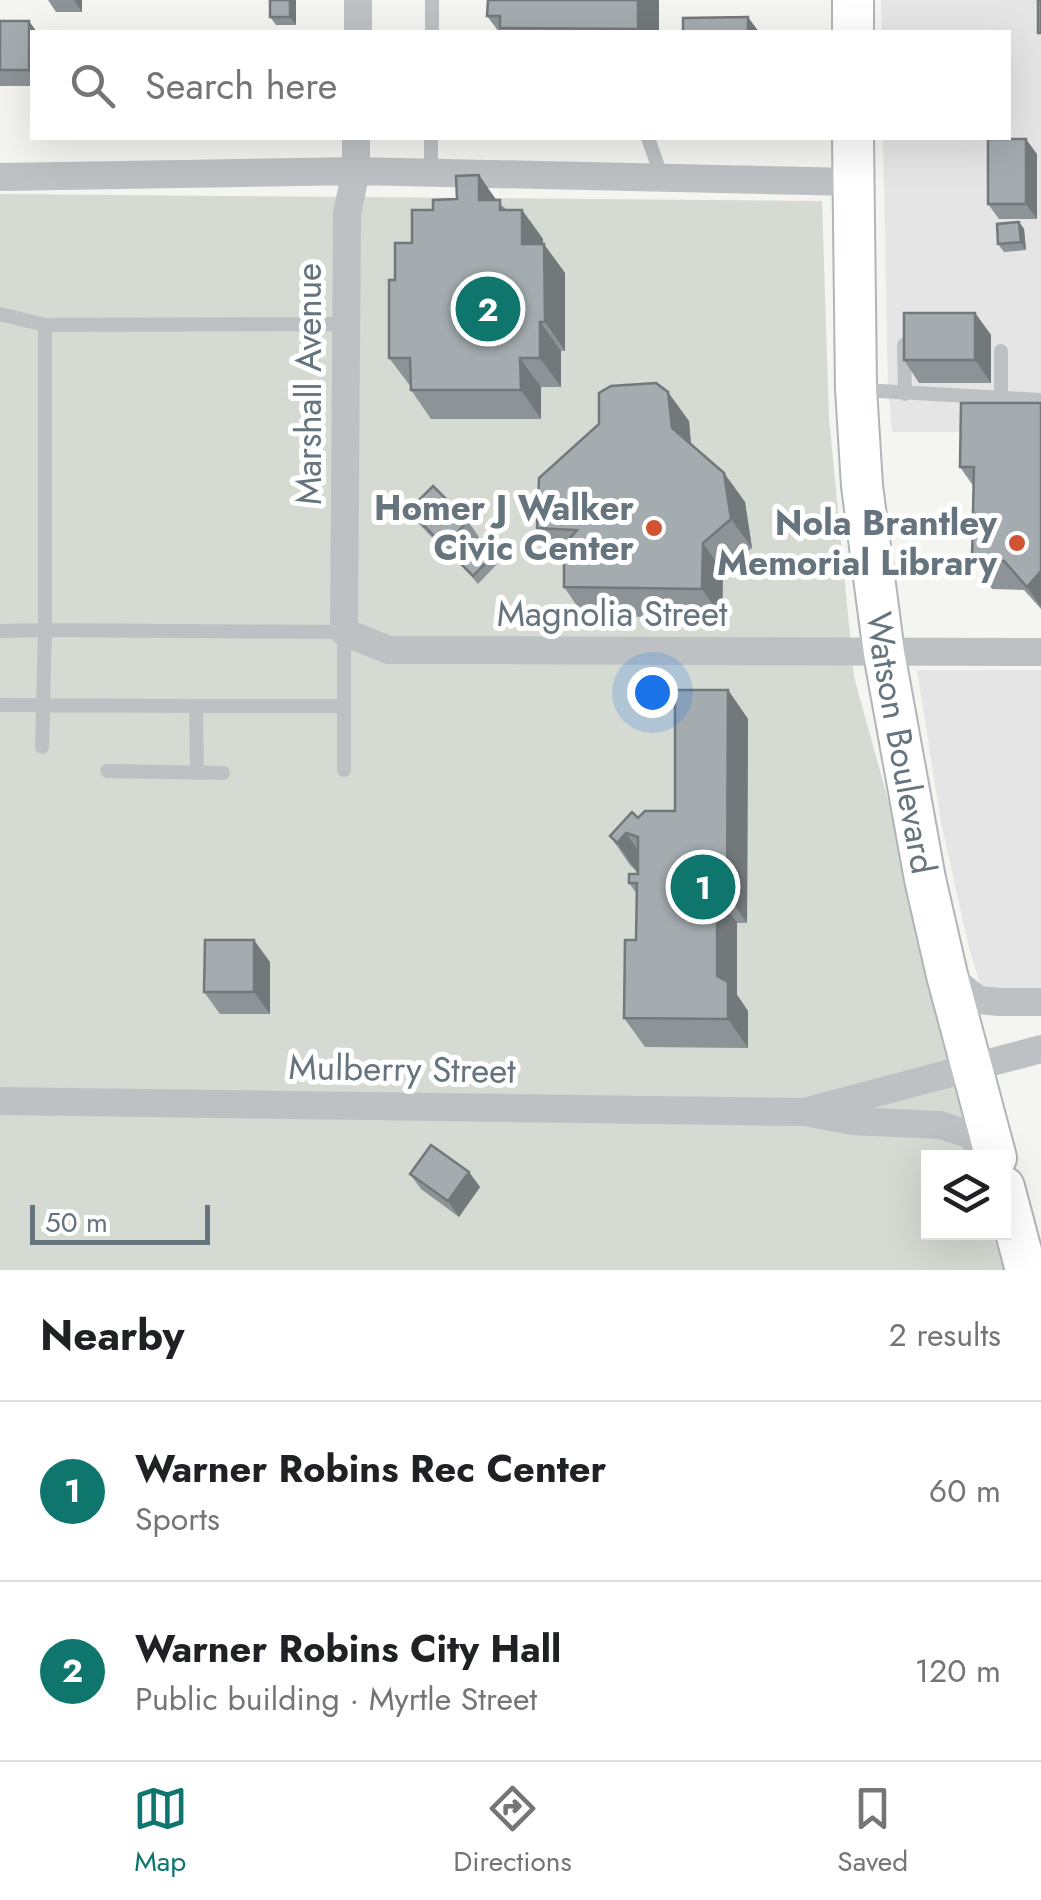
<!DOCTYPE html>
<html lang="en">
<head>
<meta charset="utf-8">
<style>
	body { margin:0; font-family:Jost,sans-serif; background:#f2f2f2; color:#202124 }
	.controls { position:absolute; right:30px; bottom:30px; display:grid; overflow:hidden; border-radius:0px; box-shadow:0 10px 40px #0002 }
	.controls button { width:90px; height:90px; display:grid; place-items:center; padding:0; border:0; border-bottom:2px solid #e0e0e0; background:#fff; color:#202124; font:50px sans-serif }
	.scale { position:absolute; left:30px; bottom:25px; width:180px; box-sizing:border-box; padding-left:10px; border:5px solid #66747e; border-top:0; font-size:28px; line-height:35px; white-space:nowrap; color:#66747e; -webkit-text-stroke:8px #fff; paint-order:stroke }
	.you { position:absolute; left:652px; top:692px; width:35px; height:35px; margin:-25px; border:8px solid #fff; border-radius:50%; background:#1a73e8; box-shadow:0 0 0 15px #1a73e833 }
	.badge { display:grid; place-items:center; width:65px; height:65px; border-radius:50%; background:#0f766e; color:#fff; font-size:32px; font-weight:700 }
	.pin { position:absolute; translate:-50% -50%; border:5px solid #fff; box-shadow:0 2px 10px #0006 }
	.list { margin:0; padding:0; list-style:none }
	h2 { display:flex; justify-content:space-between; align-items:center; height:130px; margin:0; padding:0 40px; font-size:42px }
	h2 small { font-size:32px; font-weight:400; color:#757577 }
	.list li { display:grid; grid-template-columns:65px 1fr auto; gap:30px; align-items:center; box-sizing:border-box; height:180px; padding:0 40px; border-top:2px solid #e0e0e0 }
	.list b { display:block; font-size:38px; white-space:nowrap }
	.list p { margin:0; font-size:32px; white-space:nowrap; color:#757577 }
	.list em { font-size:32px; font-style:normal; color:#757577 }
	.icon { flex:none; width:55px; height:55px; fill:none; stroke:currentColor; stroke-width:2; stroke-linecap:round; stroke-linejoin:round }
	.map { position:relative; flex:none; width:1041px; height:1270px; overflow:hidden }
	.search { position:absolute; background:#fff; box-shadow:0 10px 40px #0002; left:30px; right:30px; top:30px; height:110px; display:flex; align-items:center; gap:25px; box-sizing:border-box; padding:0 35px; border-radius:0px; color:#757577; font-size:38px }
	.sheet { height:490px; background:#fff }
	nav { display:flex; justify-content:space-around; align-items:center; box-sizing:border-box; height:140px; border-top:2px solid #e0e0e0; background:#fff; font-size:28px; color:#757577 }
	nav a { display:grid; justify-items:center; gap:5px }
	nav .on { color:#0f766e }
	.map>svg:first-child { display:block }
	.built { fill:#e4e5e4 }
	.green { fill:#d5dad2 }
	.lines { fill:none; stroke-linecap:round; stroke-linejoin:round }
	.secondary-casing { stroke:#b0b5b8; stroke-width:44 }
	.lane { stroke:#bdc1c4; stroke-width:14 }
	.street { stroke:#bdc1c4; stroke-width:28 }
	.secondary { stroke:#fff; stroke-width:40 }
	.wall { fill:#8d9497 }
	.shaded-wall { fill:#73787b }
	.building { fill:#a4acb0; stroke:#73787b; stroke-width:2.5 }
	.poi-dot { fill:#d15333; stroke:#fff; stroke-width:4 }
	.labels { text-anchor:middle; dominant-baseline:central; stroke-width:10; stroke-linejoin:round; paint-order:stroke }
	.street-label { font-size:35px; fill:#66747e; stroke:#fff }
	.poi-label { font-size:35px; font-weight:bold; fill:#66747e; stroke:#fff; text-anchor:end }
</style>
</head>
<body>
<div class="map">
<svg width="1041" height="1270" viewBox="0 0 1041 1270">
	<rect width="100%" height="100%" fill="#f4f4f0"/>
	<path class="built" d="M881 0H1041V432H892L888 385 883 138H1008V32H882Z
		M917 670H1041V989L982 990 968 944 941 822Z"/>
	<path class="green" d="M0 194 822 201 829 418 854 677 987 1157 928 1158V1232H1004L1019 1270H0Z"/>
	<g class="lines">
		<defs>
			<g id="secondary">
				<path d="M853 0V32"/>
				<path id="s1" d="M853 138 856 389 862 486 884 653 925 879 947 975 996 1158"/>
				<path d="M1004 1187 1026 1270"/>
			</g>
		</defs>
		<use href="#secondary" class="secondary-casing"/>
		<path class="lane" d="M432 32V0
			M648 138 662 178
			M431 173V138
			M0 314 45 325V630L0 631
			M45 325 347 324
			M904 345 905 394
			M862 390 1041 400
			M1001 398V351
			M0 705 196 706 197 772
			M196 706H344
			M42 747 45 630 344 632V770
			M107 771 223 773"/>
		<path class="street" d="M358 32V0
			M356 138V171L347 213 344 632 389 650 1041 652
			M0 177 356 171 853 182
			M947 975 978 1000 1000 1002H1041
			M0 1101 804 1112 1041 1049
			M810 1113 852 1121 940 1125 968 1134 995 1158"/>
		<use href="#secondary" class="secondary"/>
	</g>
	<path class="wall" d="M48 0H82V12H56Z
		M296 0V25H276L270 17Z
		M659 0V32H499L487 16Z
		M0 21 32 32V86H0Z
		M1037 154V219H999L988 204Z
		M479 175 496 200 507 210H522L543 239V244L565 273V351H561V387H541V419H431L411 390V387L389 358 395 280 412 243 433 210 457 199Z
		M1019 222 1024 229 1026 250 1004 252 998 244Z
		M975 313 991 335V383H919L904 360Z
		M1041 403V609L1024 590 992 589 972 560 974 487 960 467Z
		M689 421 691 444 724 473 745 502 752 548 723 572 722 618 584 616 564 587V558L558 557 537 528 599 424Z
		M409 510 468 521 479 537 455 561 420 525Z
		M497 551 502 559 478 584 461 564Z
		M728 690 748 719 747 923H737V995L748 1011V1048L645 1047 624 1018 636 940 637 894 629 883 638 874V871L637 872 630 865 610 836 638 818 675 811Z
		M270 962V1014H220L204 992Z
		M469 1172 480 1187 459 1217 421 1189 410 1174Z"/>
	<path class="shaded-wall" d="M74 0H82V12Z
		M290 0H296V25L290 17Z
		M638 0H659V32H640L638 29Z
		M748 17 759 32H749Z
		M29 21 37 32H32V75L29 70Z
		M1026 139 1037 154V219L1026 204Z
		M479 175 499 204 479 200Z
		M522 210 543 239V273L522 244Z
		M1019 222 1024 229 1026 250 1021 242Z
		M544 244 565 273V351L545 322Z
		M975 313 991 335V383L975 360Z
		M540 322 561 351V387L540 358Z
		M520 358 541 387V419L521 390Z
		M668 392 689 421 692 457 672 428Z
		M724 473 745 502 752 548 731 519Z
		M703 543 723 572 722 618 702 589Z
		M1041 571V607L1027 587Z
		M728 690 748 719 747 923 727 894Z
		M626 833 646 862 637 872 617 843Z
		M717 894 737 923V995L748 1011V1048L728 1019 717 976Z
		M254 940 270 962V1014L254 992Z
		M469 1172 480 1187 459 1217 448 1201Z"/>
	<path class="building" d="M270 0H290V17H270Z
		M488 0H638V29L500 28V16H487Z
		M1038 0H1041V33H1038Z
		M748 17V32H762H683V18Z
		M0 21H29V70H0Z
		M988 139H1026V204H988Z
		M479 175V200H500V210H522V244H544L545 322H540V358H520L521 390H411L410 358H389V280H395V243H412V210H433V200L457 199 456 176Z
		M1019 222 1021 242 998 244 997 224Z
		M904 313H975V360H904Z
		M656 383 668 392 672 428 724 473 731 519 703 543 702 589 564 587V545L577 530 537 528 539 478 599 424V393L611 386Z
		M961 403H1041V571L1027 587 1004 561 972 560 974 467H960Z
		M433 486 468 521 444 546 409 510Z
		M485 540 497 551 473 576 461 564Z
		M675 690H728L727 894H717V976L728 982V1019L624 1018 625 940H636L637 883H629V874H638V837L626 833 617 843 610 836 632 812 638 818 645 811H675Z
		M205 940H254V992H204Z
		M431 1145 469 1172 448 1201 410 1174Z"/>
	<g class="poi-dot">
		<circle cx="654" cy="528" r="10"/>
		<circle cx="1017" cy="543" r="10"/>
	</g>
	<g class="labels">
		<g class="street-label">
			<text transform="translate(309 384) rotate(-90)">Marshall Avenue</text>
			<text x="612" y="614">Magnolia Street</text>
			<text stroke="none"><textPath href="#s1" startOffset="608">Watson Boulevard</textPath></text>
			<text transform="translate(402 1069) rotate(1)">Mulberry Street</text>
		</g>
		<g class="poi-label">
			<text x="634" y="508">Homer J Walker<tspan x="634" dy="40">Civic Center</tspan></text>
			<text x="997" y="523">Nola Brantley<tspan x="997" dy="40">Memorial Library</tspan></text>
		</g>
	</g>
</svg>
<div class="controls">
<button><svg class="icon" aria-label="layers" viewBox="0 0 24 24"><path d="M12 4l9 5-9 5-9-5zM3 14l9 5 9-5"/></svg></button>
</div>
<div class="scale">50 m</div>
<div class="you"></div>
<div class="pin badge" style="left:703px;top:887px">1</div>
<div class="pin badge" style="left:488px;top:309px">2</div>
<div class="search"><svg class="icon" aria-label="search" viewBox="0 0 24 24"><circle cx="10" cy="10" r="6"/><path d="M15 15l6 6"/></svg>Search here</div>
</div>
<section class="sheet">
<h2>Nearby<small>2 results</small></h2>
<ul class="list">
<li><span class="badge">1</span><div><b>Warner Robins Rec Center</b><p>Sports</p></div><em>60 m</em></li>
<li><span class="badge">2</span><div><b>Warner Robins City Hall</b><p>Public building · Myrtle Street</p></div><em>120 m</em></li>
</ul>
</section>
<nav>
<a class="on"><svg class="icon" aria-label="map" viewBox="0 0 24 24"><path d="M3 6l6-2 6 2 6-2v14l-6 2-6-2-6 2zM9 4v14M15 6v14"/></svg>Map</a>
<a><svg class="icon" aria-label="directions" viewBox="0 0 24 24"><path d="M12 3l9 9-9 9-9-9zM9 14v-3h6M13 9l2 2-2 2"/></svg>Directions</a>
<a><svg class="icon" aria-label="saved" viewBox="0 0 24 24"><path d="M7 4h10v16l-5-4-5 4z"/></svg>Saved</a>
</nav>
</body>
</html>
